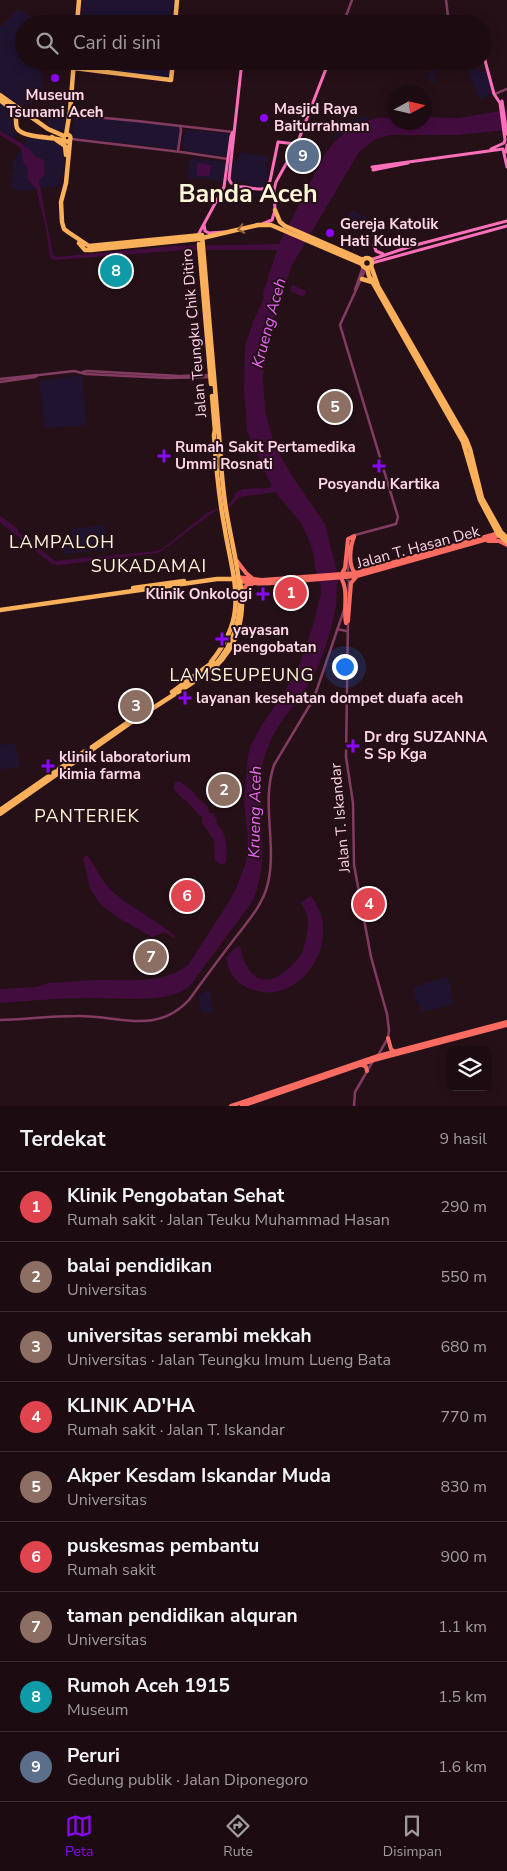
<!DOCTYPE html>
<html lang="id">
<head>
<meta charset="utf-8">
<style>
	body { margin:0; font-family:"Nunito Sans",sans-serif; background:#25151b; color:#f1f3f6 }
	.controls { position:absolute; right:15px; bottom:15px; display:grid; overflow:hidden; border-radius:8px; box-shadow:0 2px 12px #0003 }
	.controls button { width:45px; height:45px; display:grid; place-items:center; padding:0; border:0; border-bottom:1px solid #3a2c32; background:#1c0c12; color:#f1f3f6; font:25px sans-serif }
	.compass { position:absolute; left:387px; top:85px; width:45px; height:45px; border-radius:50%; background:#1c0c12; box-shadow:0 2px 12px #0003; rotate:82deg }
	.you { position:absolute; left:344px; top:666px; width:18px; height:18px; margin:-12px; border:4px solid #fff; border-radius:50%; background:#1a73e8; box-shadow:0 0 0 8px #1a73e833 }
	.badge { display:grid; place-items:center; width:32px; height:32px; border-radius:50%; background:#8b08f7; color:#fff; font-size:16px; font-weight:700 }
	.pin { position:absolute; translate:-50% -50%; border:2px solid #fff; box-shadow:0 1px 5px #0006 }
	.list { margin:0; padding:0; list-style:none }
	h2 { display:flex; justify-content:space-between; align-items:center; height:65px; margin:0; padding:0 20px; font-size:21px }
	h2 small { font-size:16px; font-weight:400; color:#a09b9f }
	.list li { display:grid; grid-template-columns:32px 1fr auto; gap:15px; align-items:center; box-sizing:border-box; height:70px; padding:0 20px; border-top:1px solid #3a2c32 }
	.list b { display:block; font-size:19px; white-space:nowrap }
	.list p { margin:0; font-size:16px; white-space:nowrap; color:#a09b9f }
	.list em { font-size:16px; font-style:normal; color:#a09b9f }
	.icon { flex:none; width:28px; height:28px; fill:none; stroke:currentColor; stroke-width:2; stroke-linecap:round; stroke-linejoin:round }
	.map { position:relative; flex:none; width:507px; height:1106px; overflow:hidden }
	.search { position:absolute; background:#1c0c12; box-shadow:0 2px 12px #0003; left:15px; right:15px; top:15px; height:55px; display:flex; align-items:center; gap:12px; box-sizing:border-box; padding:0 18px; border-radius:28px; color:#a09b9f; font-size:19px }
	.sheet { height:695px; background:#1c0c12 }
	nav { display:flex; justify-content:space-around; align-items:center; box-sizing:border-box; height:70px; border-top:1px solid #3a2c32; background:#1c0c12; font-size:14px; color:#a09b9f }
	nav a { display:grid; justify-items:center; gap:2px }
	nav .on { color:#8b08f7 }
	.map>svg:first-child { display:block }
	.green { fill:#1f1330 }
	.water { fill:#430c3e }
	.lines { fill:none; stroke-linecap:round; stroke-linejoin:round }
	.river { stroke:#430c3e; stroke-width:4 }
	.tertiary-tunnel { stroke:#462e37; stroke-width:2.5; stroke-dasharray:2.5 1; stroke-linecap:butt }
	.tertiary { stroke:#833c61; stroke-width:2.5 }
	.secondary { stroke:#fb70b9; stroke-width:3 }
	.primary { stroke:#fa6c61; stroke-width:4 }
	.trunk { stroke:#fab05b; stroke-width:4.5 }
	.trunk-bridge { stroke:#fab05b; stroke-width:4.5 }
	.oneway { stroke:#90603a }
	.poi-dot { fill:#8b08f7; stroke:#261018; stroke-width:2 }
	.labels { text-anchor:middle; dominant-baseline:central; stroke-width:4; stroke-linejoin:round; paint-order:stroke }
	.poi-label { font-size:15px; font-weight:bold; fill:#fed6e7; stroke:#261018; text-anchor:start }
	.street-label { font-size:15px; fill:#fed6e7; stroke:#261018 }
	.water-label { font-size:16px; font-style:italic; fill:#ed67fa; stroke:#261018 }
	.quarter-label { font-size:18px; letter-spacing:1px; fill:#fef7d8; stroke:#261018 }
	.town-label { font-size:25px; font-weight:bold; fill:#fef7d8; stroke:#261018 }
</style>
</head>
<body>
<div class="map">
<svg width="507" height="1106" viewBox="0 0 507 1106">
	<rect width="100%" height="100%" fill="#261018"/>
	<path class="green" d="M83 0H174L173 24H81Z
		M19 9 36 20V24H24V61H39L43 89 36 101 19 106 0 92V27Z
		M78 61H171L170 78 77 66Z
		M428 63H436L434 83 429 82Z
		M477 68 478 72 487 70 493 93 480 99 467 70Z
		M0 103 11 111 13 128 17 134 14 139 0 131Z
		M51 109H59L68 111 66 130 64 131H55L47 127Z
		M368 116 369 119 352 125 335 139 333 136 344 128V122Z
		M76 117 137 121 178 127 180 128 178 149 75 138 72 135 74 118Z
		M185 129 229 134 227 155 224 156 183 150Z
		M29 138C42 139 60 137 65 153L62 185 21 191 12 189V173L15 170 12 166 25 141Z
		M242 152 257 156 258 155 268 157 267 161 271 163 270 166 268 162H265L268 176 265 186 262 188 231 180 232 167Z
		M191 158 226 162 223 182 200 178 188 179V168Z
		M271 184 272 206 270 190 261 195 241 197 215 206 221 198 235 190C248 191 263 199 271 184Z
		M352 210 368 218 364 226 347 218Z
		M82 375 87 425 45 428 39 381Z
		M105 525 106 550 63 554V539L72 538 71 529Z
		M15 743 20 766 0 770V745Z
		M448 977 454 1004 421 1012 413 991 416 986Z
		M209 988 213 1012 202 1013 198 995 205 992Z"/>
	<path class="water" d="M507 110V130L457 135H389L374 140 359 152 292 265 268 339 263 377 265 411 274 444 292 476 325 524 339 580C335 588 337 597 336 606 333 623 326 648 319 664 314 675 306 688 300 698 298 701 295 703 293 706 280 722 267 743 263 763 254 810 273 857 252 902L189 987C163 1005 119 997 88 998 59 998 29 1001 0 1003V989L36 987 49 983C65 983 82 980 99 980 126 980 167 984 189 964L228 903 237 886 246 862 248 838 244 801 248 756 251 745 260 728 290 683 300 663 314 622 321 593V586L317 579 313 552 308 538 301 523 275 492 239 497 229 508 215 511 163 550 157 553 60 565 52 564 0 522V518L55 561 157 551 162 549 207 513 229 504 237 494 272 487 247 431 244 391 245 346 253 322 264 298 263 293 277 250H186L54 260 50 258 46 228 37 193V190L28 179 27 167 23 162 21 148 0 135V131L23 144 25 148 28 147 36 157 44 160 45 174 39 181 53 255 57 257 174 246 279 244 324 156 334 142 353 126 358 123 378 118 394 117V122H424L425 117 459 118Z
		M197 163 212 165 209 176H197Z
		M292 285 306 291 304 297 290 291Z
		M176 781 181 782 195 793V795L208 807 209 813H213L217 821 216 823C228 834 227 848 226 863L220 864 215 860 214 840 202 823V817C197 814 197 812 193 808 186 800 178 796 173 787Z
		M87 855C97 868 102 883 114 893 133 909 156 920 175 936L173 938 165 932 152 937 122 920 106 909 98 901 90 888 83 858Z
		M310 896C315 900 317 906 320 912 336 955 291 1010 246 987 234 981 228 971 226 957L235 948 240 946C246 977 264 992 290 967 295 962 300 958 302 952 306 943 308 930 308 921 308 915 304 908 301 903Z"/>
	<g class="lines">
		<path class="river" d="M236 495 243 491 261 490
			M0 518 16 530"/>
		<path class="tertiary-tunnel" d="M347 581 348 570"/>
		<path class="tertiary" d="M446 0 449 24
			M343 24 352 0
			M495 94 507 89
			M72 115 137 121 233 132
			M71 139 181 152 228 159
			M178 151 181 130 180 126
			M355 290 363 267
			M83 372 87 371 180 376 211 375
			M0 379 37 375
			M0 382 35 377 39 375 74 371 86 374 168 378 212 377
			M355 535 396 524 398 517 340 325 366 268
			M348 570V556
			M348 600 349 581
			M348 620 346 757 353 803 354 865 371 957 387 1014 389 1030 388 1038 377 1057
			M337 629 346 631
			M0 1020C26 1019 51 1016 77 1016 119 1015 155 1036 189 1000 204 979 219 959 235 938 248 921 263 905 268 883 277 844 261 803 274 765L314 698 344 610
			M354 1106 355 1092 373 1061"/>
		<path class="secondary" d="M248 24 249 18 273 24
			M483 53 494 94 500 103 505 140 504 143 491 149
			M502 101 507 134
			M506 152 507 145
			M372 167 503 149 507 167
			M373 170 408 163
			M240 187 231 183 229 179 242 61
			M220 198C225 193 230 188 238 187 247 185 257 192 267 188L270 181 278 142 296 144
			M204 224 205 231 209 233 224 232
			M262 224 272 220 275 210 274 190 276 182 297 144 329 61
			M198 235 224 187 231 136 233 132
			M374 245 376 251 383 254
			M370 260 412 246 507 221
			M372 263 507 226"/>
		<path class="primary" d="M354 537C350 547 348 565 355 573
			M488 541H499L507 545
			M237 561 246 573 252 578
			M341 575 345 568 348 539 354 536
			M237 577 262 580 355 573 499 533
			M341 578C349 590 343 609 346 623
			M238 581 261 584 357 576 502 535
			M242 590 246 586 252 584
			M348 621 351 583 357 576
			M388 1038 391 1049 395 1052
			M361 1064 366 1067 367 1071
			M231 1106 378 1056 507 1022
			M242 1106 374 1060 507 1025"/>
		<path class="trunk" d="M77 24 79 0
			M175 24 177 0
			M74 68 171 80 173 61
			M0 95 48 129 64 136
			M0 100 15 112C17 118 15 123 17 128 22 138 53 137 63 140
			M63.5 138a3.5 3.5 0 1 1 7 0a3.5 3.5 0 1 1-7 0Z
			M66 135 70 111 74 61
			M52 137 65 146 66 155
			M70 141 66 183 61 202 62 222 64 229 68 232 89 246 202 235 219 435
			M275 210 280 222 285 226 363 260
			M79 243 85 250H91L198 239 258 225H271L362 264
			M199 244 211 384
			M362 263a5 5 0 1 1 10 0a5 5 0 1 1-10 0Z
			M371 266 378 286 466 439 470 449 482 498 501 532 507 538
			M367 268 369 276 463 442 480 500 498 534 507 542
			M362 279 372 282
			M212 396 215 431
			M133 588 184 581
			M0 610 217 579H233
			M211 662C223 647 233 630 235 610 238 584 229 556 225 530 219 499 216 467 214 435L215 429
			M214 668C239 645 246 613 240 581
			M172 692 213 662
			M92 747 141 713
			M0 810 85 751
			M0 814 136 719 192 683 215 665"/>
		<path class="trunk-bridge" d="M215 665C256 619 236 569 227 515 222 489 221 462 219 435"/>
	</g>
	<defs><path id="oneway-chevron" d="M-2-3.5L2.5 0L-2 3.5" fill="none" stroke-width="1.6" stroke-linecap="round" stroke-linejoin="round" transform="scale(1.25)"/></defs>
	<use class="oneway" href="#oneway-chevron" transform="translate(241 229) rotate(168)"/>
	<g class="poi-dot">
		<circle cx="55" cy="78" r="5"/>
		<circle cx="264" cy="118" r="5"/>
		<circle cx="330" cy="233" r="5"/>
		<path d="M161.5 448.5h5v5h5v5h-5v5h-5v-5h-5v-5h5z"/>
		<path d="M376.5 458.5h5v5h5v5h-5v5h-5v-5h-5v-5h5z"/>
		<path d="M260.5 586.5h5v5h5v5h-5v5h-5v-5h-5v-5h5z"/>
		<path d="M219.5 631.5h5v5h5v5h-5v5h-5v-5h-5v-5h5z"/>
		<path d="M182.5 690.5h5v5h5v5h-5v5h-5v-5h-5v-5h5z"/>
		<path d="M350.5 738.5h5v5h5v5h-5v5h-5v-5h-5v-5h5z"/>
		<path d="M45.5 758.5h5v5h5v5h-5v5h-5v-5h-5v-5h5z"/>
	</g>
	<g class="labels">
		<g class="poi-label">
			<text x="55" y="95" text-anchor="middle">Museum<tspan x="55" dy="17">Tsunami Aceh</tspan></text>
			<text x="274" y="109">Masjid Raya<tspan x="274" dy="17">Baiturrahman</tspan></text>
			<text x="340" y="224">Gereja Katolik<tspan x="340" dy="17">Hati Kudus</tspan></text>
			<text x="175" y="447">Rumah Sakit Pertamedika<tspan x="175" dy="17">Ummi Rosnati</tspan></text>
			<text x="379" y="484" text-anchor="middle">Posyandu Kartika</text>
			<text x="252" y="594" text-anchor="end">Klinik Onkologi</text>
			<text x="233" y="630">yayasan<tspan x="233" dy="17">pengobatan</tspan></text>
			<text x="196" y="698">layanan kesehatan dompet duafa aceh</text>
			<text x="364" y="737">Dr drg SUZANNA<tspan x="364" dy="17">S Sp Kga</tspan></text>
			<text x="59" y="757">klinik laboratorium<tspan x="59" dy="17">kimia farma</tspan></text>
		</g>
		<g class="street-label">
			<text transform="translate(194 333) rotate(-95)">Jalan Teungku Chik Ditiro</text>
			<text transform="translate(418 547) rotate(-15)">Jalan T. Hasan Dek</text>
			<text transform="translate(340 818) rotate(-95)">Jalan T. Iskandar</text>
		</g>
		<g class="water-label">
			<text transform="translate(269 323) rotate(-75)">Krueng Aceh</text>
			<text transform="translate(255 812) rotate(-89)">Krueng Aceh</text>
		</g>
		<g class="quarter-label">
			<text x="62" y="542">LAMPALOH</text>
			<text x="149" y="566">SUKADAMAI</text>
			<text x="242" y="675">LAMSEUPEUNG</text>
			<text x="87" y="816">PANTERIEK</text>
		</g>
		<g class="town-label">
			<text x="248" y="194">Banda Aceh</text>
		</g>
	</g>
</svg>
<div class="controls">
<button><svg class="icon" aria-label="layers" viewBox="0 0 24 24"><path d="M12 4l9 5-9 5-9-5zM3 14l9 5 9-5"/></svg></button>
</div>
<svg class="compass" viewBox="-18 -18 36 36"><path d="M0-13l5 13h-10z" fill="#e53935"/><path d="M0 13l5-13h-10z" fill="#a09b9f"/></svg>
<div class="you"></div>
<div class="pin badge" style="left:291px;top:593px;background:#e0444e">1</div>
<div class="pin badge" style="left:224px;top:790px;background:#8d6e63">2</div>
<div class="pin badge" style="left:136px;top:706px;background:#8d6e63">3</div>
<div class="pin badge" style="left:369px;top:904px;background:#e0444e">4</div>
<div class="pin badge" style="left:335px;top:407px;background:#8d6e63">5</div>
<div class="pin badge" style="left:187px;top:896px;background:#e0444e">6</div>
<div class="pin badge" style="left:151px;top:957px;background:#8d6e63">7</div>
<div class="pin badge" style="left:116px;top:271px;background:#0f9aa8">8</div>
<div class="pin badge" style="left:303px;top:156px;background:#5c6f8a">9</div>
<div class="search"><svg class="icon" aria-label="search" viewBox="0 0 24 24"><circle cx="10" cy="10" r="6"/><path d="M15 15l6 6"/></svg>Cari di sini</div>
</div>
<section class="sheet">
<h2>Terdekat<small>9 hasil</small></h2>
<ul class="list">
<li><span class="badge" style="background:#e0444e">1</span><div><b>Klinik Pengobatan Sehat</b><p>Rumah sakit · Jalan Teuku Muhammad Hasan</p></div><em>290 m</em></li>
<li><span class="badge" style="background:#8d6e63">2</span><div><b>balai pendidikan</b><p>Universitas</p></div><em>550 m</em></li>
<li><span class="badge" style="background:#8d6e63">3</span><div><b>universitas serambi mekkah</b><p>Universitas · Jalan Teungku Imum Lueng Bata</p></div><em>680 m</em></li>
<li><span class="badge" style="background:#e0444e">4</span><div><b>KLINIK AD'HA</b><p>Rumah sakit · Jalan T. Iskandar</p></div><em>770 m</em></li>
<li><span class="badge" style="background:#8d6e63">5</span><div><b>Akper Kesdam Iskandar Muda</b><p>Universitas</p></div><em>830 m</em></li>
<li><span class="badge" style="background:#e0444e">6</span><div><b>puskesmas pembantu</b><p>Rumah sakit</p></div><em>900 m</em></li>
<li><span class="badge" style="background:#8d6e63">7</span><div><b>taman pendidikan alquran</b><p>Universitas</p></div><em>1.1 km</em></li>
<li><span class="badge" style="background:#0f9aa8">8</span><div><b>Rumoh Aceh 1915</b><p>Museum</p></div><em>1.5 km</em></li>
<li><span class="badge" style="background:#5c6f8a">9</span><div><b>Peruri</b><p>Gedung publik · Jalan Diponegoro</p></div><em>1.6 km</em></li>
</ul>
</section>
<nav>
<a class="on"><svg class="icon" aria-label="map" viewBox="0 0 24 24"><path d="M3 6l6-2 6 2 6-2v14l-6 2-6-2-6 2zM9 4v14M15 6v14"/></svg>Peta</a>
<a><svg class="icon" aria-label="directions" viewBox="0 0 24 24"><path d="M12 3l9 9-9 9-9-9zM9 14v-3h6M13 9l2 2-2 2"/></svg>Rute</a>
<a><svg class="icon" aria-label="saved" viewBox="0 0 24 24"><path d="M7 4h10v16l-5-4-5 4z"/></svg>Disimpan</a>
</nav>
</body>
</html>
